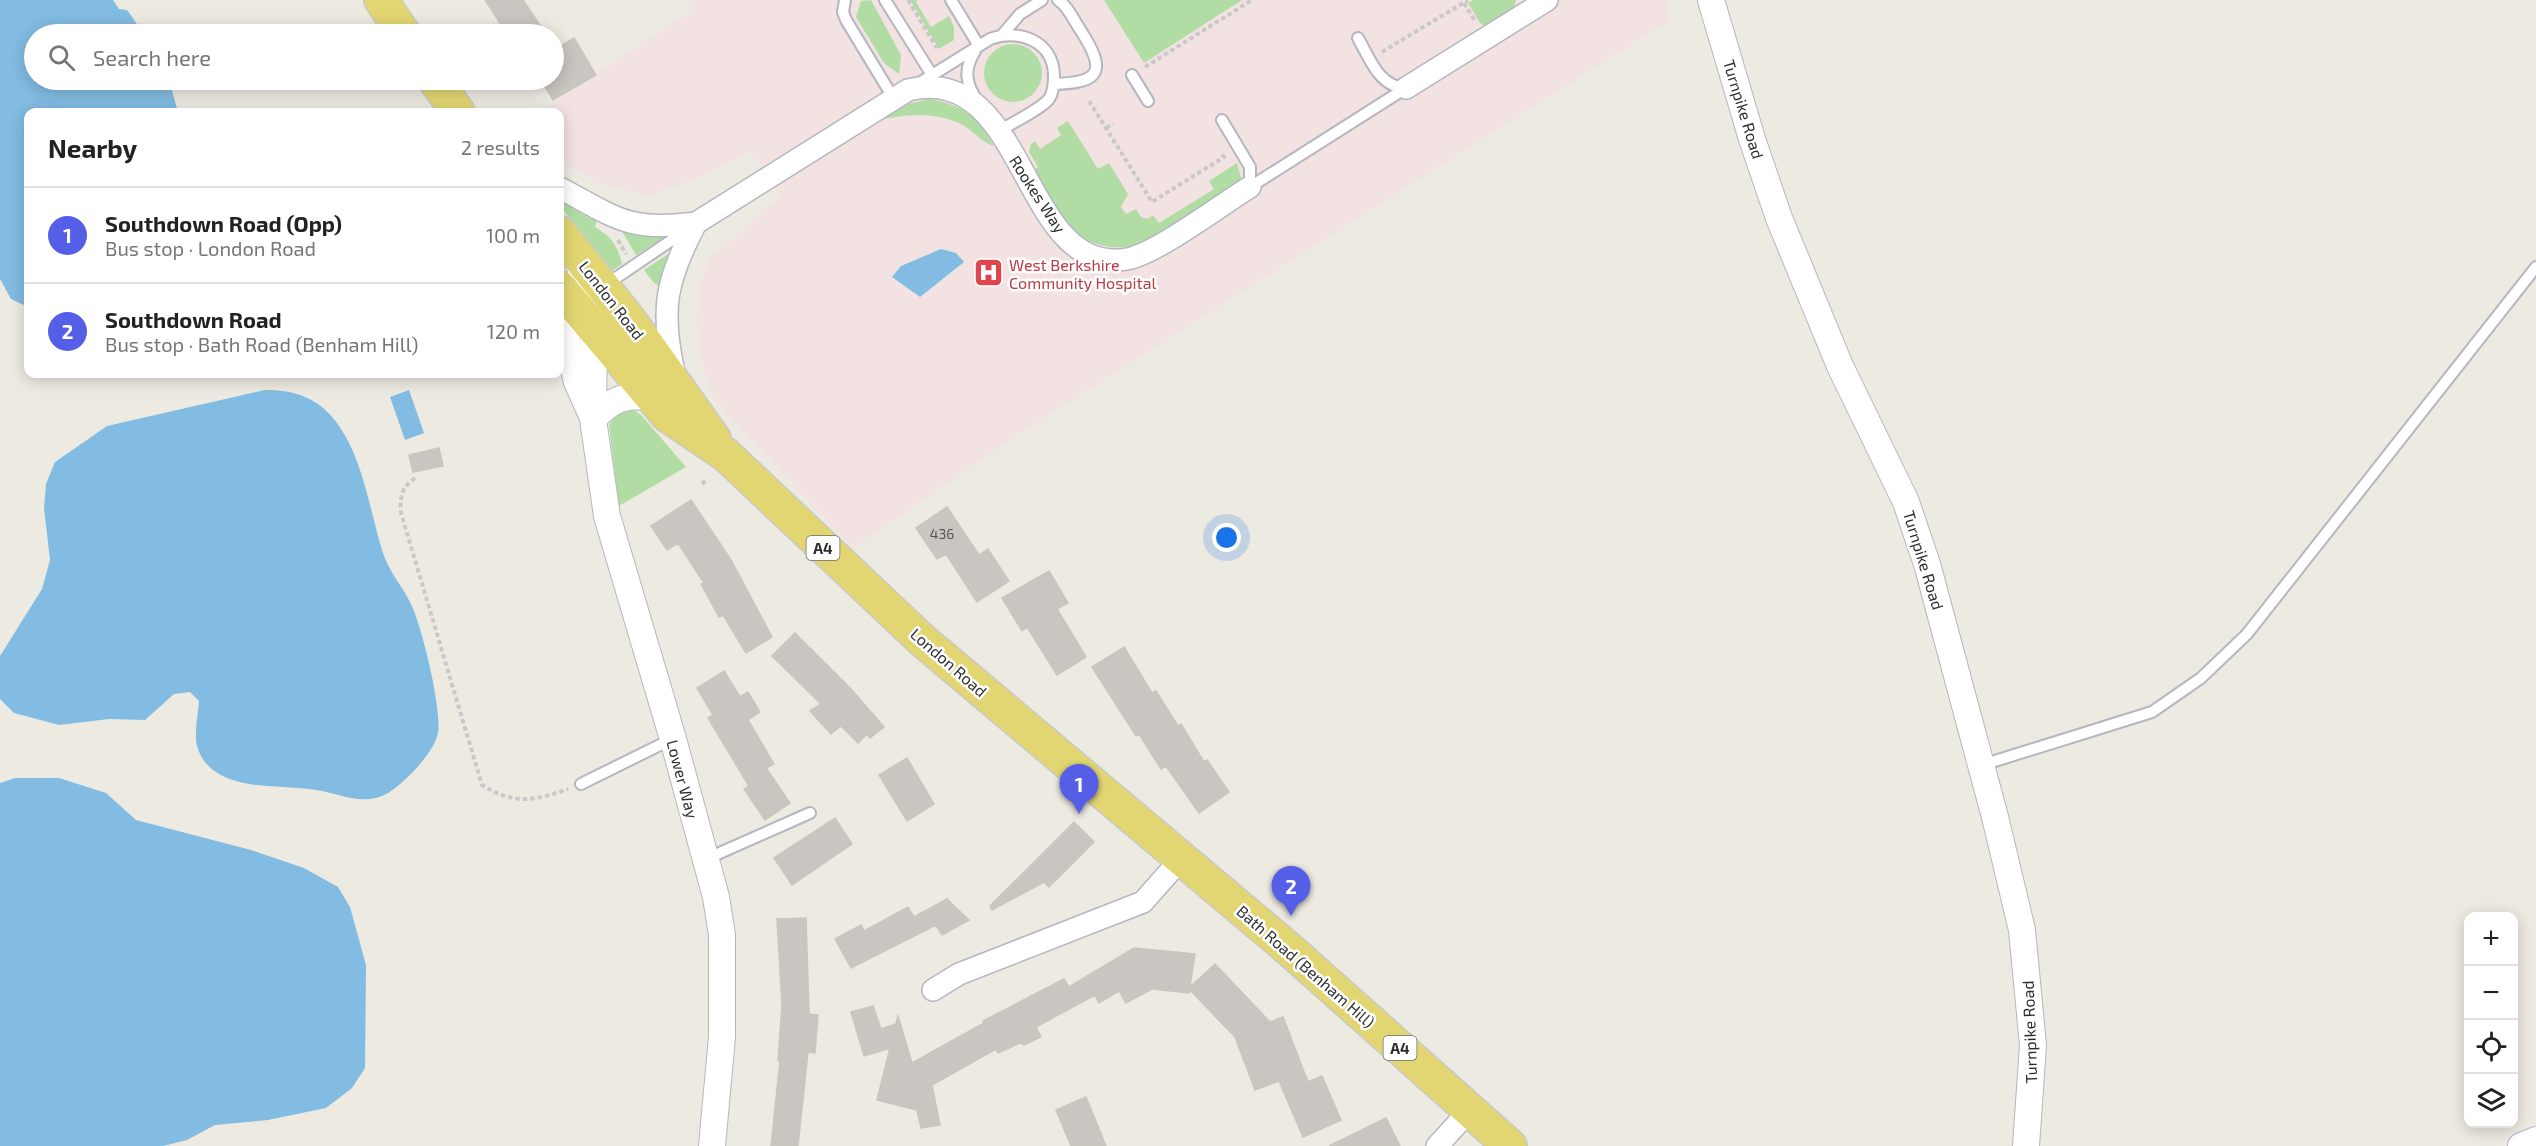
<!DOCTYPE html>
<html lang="en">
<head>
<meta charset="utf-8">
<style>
	body { margin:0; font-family:"Exo 2",sans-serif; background:#f6f6f6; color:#222 }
	.controls { position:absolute; right:18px; bottom:18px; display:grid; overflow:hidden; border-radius:12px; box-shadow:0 3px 15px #0003 }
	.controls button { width:54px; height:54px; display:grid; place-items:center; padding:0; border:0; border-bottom:2px solid #e0e0e0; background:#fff; color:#222; font:30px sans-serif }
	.you { position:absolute; left:1227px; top:538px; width:21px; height:21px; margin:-15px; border:4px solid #fff; border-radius:50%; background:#1a73e8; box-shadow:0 0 0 9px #1a73e833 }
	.badge { display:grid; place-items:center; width:39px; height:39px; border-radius:50%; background:#555ee7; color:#fff; font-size:20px; font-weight:700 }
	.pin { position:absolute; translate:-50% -50px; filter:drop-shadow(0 2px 3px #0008) }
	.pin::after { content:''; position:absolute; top:32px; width:21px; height:18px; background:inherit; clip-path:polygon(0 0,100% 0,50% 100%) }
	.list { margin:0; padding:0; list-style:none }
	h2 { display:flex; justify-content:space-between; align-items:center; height:78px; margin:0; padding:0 24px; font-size:26px }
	h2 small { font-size:20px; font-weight:400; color:#767676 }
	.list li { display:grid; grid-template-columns:39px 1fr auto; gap:18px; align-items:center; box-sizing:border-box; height:96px; padding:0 24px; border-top:2px solid #e0e0e0 }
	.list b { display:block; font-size:22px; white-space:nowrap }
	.list p { margin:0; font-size:20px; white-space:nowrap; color:#767676 }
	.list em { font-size:20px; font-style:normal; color:#767676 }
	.icon { flex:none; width:33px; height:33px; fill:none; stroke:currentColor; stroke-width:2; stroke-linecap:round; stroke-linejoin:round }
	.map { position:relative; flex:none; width:2536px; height:1146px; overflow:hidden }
	.search { position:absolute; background:#fff; box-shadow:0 3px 15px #0003; left:24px; top:24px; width:540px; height:66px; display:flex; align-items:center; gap:15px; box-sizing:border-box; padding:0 21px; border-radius:33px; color:#767676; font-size:22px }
	.panel { position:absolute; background:#fff; box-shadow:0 3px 15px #0003; left:24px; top:108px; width:540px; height:270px; border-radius:12px }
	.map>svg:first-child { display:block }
	.medical { fill:#f2e2e1 }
	.green { fill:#b1dda5 }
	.water { fill:#82bce2 }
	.building { fill:#c9c6c1; stroke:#c9c6bb; stroke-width:1.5 }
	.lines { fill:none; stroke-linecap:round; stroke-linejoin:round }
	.service-casing { stroke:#b5b6c0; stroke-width:14 }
	.minor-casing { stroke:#b5b6c0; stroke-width:24 }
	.tertiary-casing { stroke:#b5b6c0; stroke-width:28 }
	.primary-casing { stroke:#c9c9c9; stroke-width:36 }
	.path { stroke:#c9c9c9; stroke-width:4; stroke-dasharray:4.5 3; stroke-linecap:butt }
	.service { stroke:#fff; stroke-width:10 }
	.minor { stroke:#fff; stroke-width:21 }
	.tertiary { stroke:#fff; stroke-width:26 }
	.primary { stroke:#e2d672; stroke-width:33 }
	.labels { text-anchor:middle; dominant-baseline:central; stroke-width:5; stroke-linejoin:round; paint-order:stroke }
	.number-label { font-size:14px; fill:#555453 }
	.shield { fill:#fff; stroke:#6d6d6d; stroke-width:1.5 }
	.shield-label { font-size:15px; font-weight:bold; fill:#2e2e2e }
	.street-label { font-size:16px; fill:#2e2e2e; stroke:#fff }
	.health-label { font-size:16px; fill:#be3a42; stroke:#fff; text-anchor:start }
</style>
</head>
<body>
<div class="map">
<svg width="2536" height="1146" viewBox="0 0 2536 1146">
	<rect width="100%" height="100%" fill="#edeae2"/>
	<path class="medical" d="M684 0H1665L1670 20 1022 432 853 548 712 397 702 360 697 319 700 286 709 259 780 197 751 152 696 179 649 196 598 183 560 160V112H541L692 10Z"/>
	<path class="green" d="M871 0 901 55 899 74 884 63 856 17 861 1Z
		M910 0H918L916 2 931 27 949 16 954 27V40L939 49Z
		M1104 0H1242L1144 63Z
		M1473 0H1516L1514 8 1485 26 1480 23 1468 3Z
		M984 73a29 29 0 1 1 58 0a29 29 0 1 1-58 0Z
		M929 99C966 106 974 115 994 146 984 144 973 131 963 125 935 111 907 114 878 120L903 105Z
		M1068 121 1098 169 1109 163 1128 194 1121 207 1126 214 1136 209 1141 217 1148 219 1153 215 1159 223 1214 189 1209 181 1237 163 1241 178 1237 183C1211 199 1158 240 1131 246 1113 250 1092 245 1078 234 1058 220 1046 191 1033 171L1038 167 1029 152 1031 144 1035 141 1040 149 1061 135 1057 128Z
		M560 194 573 202V209L591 219 598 215 595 227C611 236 618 246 622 264L609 273 560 205Z
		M619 226 662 235 666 236 636 255Z
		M674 250 662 288 654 283 644 270Z
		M633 409 642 416 686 467 619 506 609 425 619 412Z"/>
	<path class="water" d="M0 0H113L119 9 127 10 144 34H34V80H169L178 112H28V307L11 299 0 279Z
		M941 249 956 253 964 262 920 297 892 277 901 266Z
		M265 390C291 390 315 396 333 418 363 454 369 509 383 553 389 572 403 587 411 604 422 627 442 709 438 733 435 752 400 789 382 796 359 805 339 793 316 790 297 787 277 787 257 785 232 782 205 774 197 746 194 733 198 714 199 701L190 692 174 694 145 720 109 719 59 725 14 713 0 699V656L42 589 50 560 44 508 46 484 55 462 107 426Z
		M409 390 424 433 405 440 390 397Z
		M15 778H59L106 793 136 820 251 850 304 868 338 887 350 907 366 965 365 1068 352 1088 326 1108 268 1120 215 1125 187 1140 163 1146H0V783Z"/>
	<path class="building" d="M485 0H523L546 34H507Z
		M574 38 596 75 553 100 541 80H554V50Z
		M439 448 443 466 413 472 409 455Z
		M691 500 731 560 772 637 746 653 723 615 719 617 701 584 704 583 678 543 667 550 651 526Z
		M947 507 979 555 988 549 1009 581 977 602 946 554 937 559 916 528Z
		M1049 571 1068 603 1057 609 1086 657 1057 675 1027 627 1022 631 1002 598Z
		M795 633 851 689 884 727 870 738 867 734 858 743 841 726 831 734 810 711 821 704 772 656Z
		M1124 647 1152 693 1156 691 1178 726 1181 724 1204 762 1207 760 1229 792 1199 813 1166 766 1161 769 1139 734 1136 736 1092 667Z
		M724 671 740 697 748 692 760 712 748 720 774 764 766 768 790 803 765 820 744 789 749 786 708 718 713 715 697 688Z
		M907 758 934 804 907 821 879 775Z
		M835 818 852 844 792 885 774 858Z
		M1074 822 1094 842 1049 887 1044 882 992 910 990 906Z
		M947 899 969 920 942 935 936 925 851 968 835 939 861 925 864 931 908 907 914 917Z
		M806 918 809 1014 818 1015 815 1053 808 1052 798 1146H771L780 1061H778L782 1005 777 919Z
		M1134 948 1195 954 1190 987 1215 964 1270 1022 1283 1017 1308 1082 1322 1076 1341 1120 1303 1137 1279 1081 1255 1090 1235 1037 1190 990 1189 993 1152 989 1126 1003 1119 991 1099 1003 1095 995 1036 1027 1041 1037 1024 1045 1022 1042 998 1053 996 1049 932 1085 940 1125 921 1128 917 1110 877 1100 890 1048 864 1056 851 1012 873 1006 881 1029 896 1024 898 1016 912 1063 984 1023 983 1021 1064 979 1069 987Z
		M1086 1097 1106 1146H1071L1056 1110Z
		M1386 1118 1400 1146H1329Z"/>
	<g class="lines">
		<defs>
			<path id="service" d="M845 0 843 12 846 20 894 99
				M885 0 932 75
				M951 0 979 46
				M1003 34 1020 14 1042 0
				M1358 38C1370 59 1379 87 1406 88
				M975 51C963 70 966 84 978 102
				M1132 75 1148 101
				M1054 84C1102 83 1106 70 1081 31 1074 21 1068 6 1058 0
				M913 87 990 39C1018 28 1054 41 1054 76 1054 83 1053 93 1049 99 1040 110 1010 124 997 132
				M1222 120 1250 167V187
				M1250 187 1406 88
				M607 284 688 229
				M1982 765 2152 712 2201 678 2247 634 2536 267
				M581 784 672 739
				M706 859 810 813"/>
			<path id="minor" d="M1406 88 1547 0
				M560 188C616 218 629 232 696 223L908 90C1029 61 1020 278 1127 259 1156 254 1222 204 1250 187
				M674 372C660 309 666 280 696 223
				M933 990 959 974 1143 902 1181 859
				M1437 1146 1470 1110"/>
			<path id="tertiary" d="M1711 0 1752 139 1779 218 1840 366 1906 502 1927 564 1995 817 2022 930 2033 1045 2026 1146
				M578 258 594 328 593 419 607 516 673 739 716 897 722 935V1037L712 1146
				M560 309 577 382 590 411
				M593 419C611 400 624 394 650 397
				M2521 1146 2536 1140"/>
			<path id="primary" d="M381 0 404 34
				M435 80 458 112
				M560 233 631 322 714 439
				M560 288 667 415 726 455 922 640 1290 950 1510 1146"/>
		</defs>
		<use href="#service" class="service-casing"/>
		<use href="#minor" class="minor-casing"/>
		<use href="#tertiary" class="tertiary-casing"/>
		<use href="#primary" class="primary-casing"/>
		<path class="path" d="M908 0 937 48
			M1464 3 1475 21
			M1382 52 1468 0
			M1145 67 1252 0
			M1089 101 1152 202 1224 157 1222 154
			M1106 128 1113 124
			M618 240 626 254
			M415 478C401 488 400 496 401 513L482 785C514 805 534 801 568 789
			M702 484 707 479"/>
		<use href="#service" class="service"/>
		<use href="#minor" class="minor"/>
		<use href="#tertiary" class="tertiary"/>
		<use href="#primary" class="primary"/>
	</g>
	<defs>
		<symbol id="hospital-square" viewBox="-11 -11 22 22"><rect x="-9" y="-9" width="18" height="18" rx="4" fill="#e0444e" stroke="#fff"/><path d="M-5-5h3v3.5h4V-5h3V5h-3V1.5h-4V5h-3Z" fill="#fff"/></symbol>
	</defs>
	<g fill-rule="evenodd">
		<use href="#hospital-square" x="972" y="256" width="33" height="33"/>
	</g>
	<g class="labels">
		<g class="number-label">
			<text x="942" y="533">436</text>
		</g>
		<g class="shield">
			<rect x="806.5" y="536" width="33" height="24" rx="4.5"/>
			<rect x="1383.5" y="1036" width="33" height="24" rx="4.5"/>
		</g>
		<g class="shield-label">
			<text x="823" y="548">A4</text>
			<text x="1400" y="1048">A4</text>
		</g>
		<g class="street-label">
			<text transform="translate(1744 109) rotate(73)">Turnpike Road</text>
			<text transform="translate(1038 194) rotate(57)">Rookes Way</text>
			<text transform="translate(612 300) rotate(52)">London Road</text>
			<text transform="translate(1924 560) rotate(73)">Turnpike Road</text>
			<text transform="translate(949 662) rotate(41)">London Road</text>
			<text transform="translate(683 779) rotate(75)">Lower Way</text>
			<text transform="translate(1306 966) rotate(41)">Bath Road (Benham Hill)</text>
			<text transform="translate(2029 1032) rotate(-92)">Turnpike Road</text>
		</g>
		<g class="health-label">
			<text x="1009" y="264">West Berkshire<tspan x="1009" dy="18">Community Hospital</tspan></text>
		</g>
	</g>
</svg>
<div class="controls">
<button>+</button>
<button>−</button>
<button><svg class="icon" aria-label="locate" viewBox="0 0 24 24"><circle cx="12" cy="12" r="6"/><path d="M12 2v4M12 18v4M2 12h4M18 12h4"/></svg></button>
<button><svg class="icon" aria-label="layers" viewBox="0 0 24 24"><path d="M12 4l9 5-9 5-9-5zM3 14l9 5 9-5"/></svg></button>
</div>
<div class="you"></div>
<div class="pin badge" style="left:1079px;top:814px">1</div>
<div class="pin badge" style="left:1291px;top:916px">2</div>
<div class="search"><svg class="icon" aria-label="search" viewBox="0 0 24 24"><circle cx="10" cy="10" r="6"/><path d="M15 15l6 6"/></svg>Search here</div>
<section class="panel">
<h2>Nearby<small>2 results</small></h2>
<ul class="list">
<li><span class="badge">1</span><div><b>Southdown Road (Opp)</b><p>Bus stop · London Road</p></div><em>100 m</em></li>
<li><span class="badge">2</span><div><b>Southdown Road</b><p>Bus stop · Bath Road (Benham Hill)</p></div><em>120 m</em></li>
</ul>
</section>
</div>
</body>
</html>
